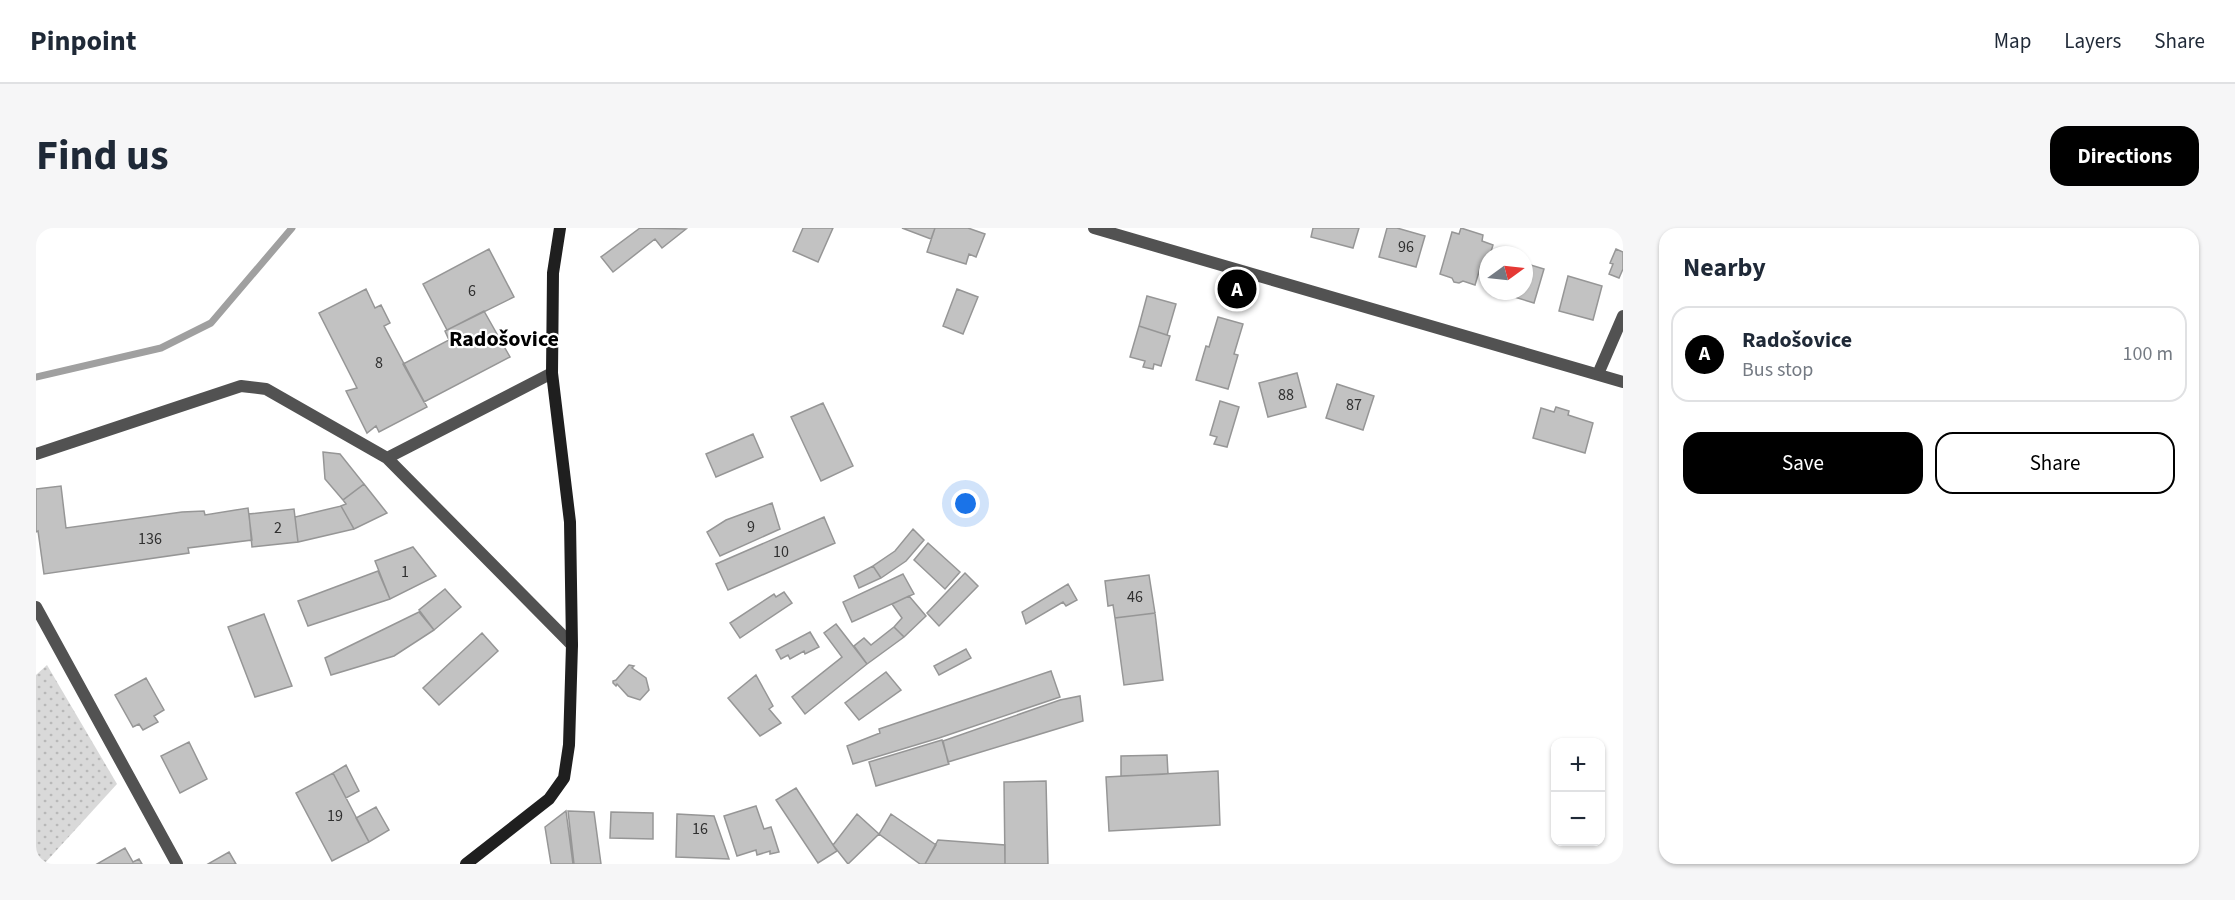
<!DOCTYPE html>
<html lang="en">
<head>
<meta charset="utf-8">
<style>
	body { margin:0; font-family:"Source Sans 3",sans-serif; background:#f6f6f7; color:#1f2937 }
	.controls { position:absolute; right:18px; bottom:18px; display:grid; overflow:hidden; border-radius:12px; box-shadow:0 2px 4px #0004 }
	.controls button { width:54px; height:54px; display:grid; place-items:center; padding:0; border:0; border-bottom:2px solid #e0e1e3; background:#fff; color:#1f2937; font:30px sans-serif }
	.compass { position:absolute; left:1443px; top:18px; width:54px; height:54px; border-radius:50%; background:#fff; box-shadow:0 2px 4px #0004; rotate:75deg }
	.you { position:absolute; left:930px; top:276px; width:21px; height:21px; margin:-15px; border:4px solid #fff; border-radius:50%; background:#1a73e8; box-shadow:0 0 0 9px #1a73e833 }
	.badge { display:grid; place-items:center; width:39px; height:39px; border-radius:50%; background:#000; color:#fff; font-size:20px; font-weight:700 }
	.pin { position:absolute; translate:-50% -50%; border:3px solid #fff; box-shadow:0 2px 6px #0006 }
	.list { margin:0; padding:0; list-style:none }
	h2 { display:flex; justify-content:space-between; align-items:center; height:78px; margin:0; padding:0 24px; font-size:26px }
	h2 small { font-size:20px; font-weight:400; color:#747a83 }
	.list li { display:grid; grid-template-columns:39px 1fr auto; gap:18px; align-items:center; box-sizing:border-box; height:96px; margin:0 12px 12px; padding:0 12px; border:2px solid #e0e1e3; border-radius:18px }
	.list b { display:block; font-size:22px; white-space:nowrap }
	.list p { margin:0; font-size:20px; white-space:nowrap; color:#747a83 }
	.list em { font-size:20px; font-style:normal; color:#747a83 }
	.actions { display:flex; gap:12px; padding:18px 24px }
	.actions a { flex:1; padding:14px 0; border:2px solid #000; border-radius:18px; text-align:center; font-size:21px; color:#000 }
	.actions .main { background:#000; color:#fff }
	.map { position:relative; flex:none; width:1587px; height:636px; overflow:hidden; border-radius:18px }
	header { display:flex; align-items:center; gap:36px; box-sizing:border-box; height:84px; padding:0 30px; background:#fff; border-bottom:2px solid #e0e1e3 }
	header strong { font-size:28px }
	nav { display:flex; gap:33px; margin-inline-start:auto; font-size:21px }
	.intro { display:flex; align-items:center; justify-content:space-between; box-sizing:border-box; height:144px; padding:0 36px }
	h1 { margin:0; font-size:42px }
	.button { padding:15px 27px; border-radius:18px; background:#000; color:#fff; font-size:21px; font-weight:700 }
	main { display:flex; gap:36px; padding:0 36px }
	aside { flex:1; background:#fff; border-radius:18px; box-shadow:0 2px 4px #0004 }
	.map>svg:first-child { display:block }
	.grass { fill:url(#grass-dots) }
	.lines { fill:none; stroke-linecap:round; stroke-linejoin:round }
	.stream { stroke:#a0a0a0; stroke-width:7 }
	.building { fill:#c2c2c2; stroke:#969696; stroke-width:1.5 }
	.street { stroke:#525252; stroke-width:12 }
	.secondary { stroke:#1f1f1f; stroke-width:12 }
	.labels { text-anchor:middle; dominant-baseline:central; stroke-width:4.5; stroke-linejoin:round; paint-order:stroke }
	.number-label { font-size:16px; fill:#303030 }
	.quarter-label { font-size:22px; font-weight:bold; fill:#000; stroke:#fff }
</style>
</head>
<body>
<header>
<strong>Pinpoint</strong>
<nav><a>Map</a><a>Layers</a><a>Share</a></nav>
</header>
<div class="intro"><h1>Find us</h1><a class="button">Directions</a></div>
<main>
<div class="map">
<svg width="1587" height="636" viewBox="0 0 1587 636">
	<defs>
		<pattern id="grass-dots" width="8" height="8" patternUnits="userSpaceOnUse" patternTransform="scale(1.5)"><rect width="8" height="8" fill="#d9d9d9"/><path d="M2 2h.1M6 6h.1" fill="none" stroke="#b8b8b8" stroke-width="1.8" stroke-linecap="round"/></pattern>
	</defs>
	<rect width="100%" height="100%" fill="#fff"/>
	<path class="grass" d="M11 437 81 556 8 636H0V447Z"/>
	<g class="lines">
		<path class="stream" d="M0 149 125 120 175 95 256 0"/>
	</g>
	<path class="building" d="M604 0 650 1 626 20 619 11 577 44 565 29Z
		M767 0H797L782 34 757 23Z
		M866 0H899L895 11Z
		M899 0H932L949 6 940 29 933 26 930 36 891 24Z
		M1277 0H1323L1317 20 1275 9Z
		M1351 0H1361L1389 8 1380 39 1343 29Z
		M1425 0 1447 7 1446 13 1457 17 1454 27H1452L1451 39 1445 37 1439 57 1427 53 1423 55 1418 54 1416 50 1404 46 1416 4 1423 6Z
		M453 21 478 69 411 102 387 56Z
		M1580 21 1587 24V41L1583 50 1573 46 1577 36 1574 35Z
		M1488 35 1508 41 1498 75 1465 65 1466 63H1488Z
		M1532 48 1566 58 1557 92 1523 83Z
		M330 61 339 80 345 77 354 95 348 98 391 179 343 204 340 198 331 205 310 163 321 160 283 85Z
		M921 61 942 69 927 106 907 98Z
		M1111 68 1140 76 1131 107 1103 98Z
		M448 83 474 129 388 174 367 136 413 112 409 103Z
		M1182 89 1207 96 1198 126 1202 127 1192 161 1160 152 1170 118 1173 119Z
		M1103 98 1134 108 1125 138 1118 136 1117 141 1107 139 1109 133 1094 129Z
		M1261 145 1270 179 1232 189 1223 155Z
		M1301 156 1338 168 1327 202 1290 190Z
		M1184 173 1203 179 1191 219 1178 216 1181 209 1174 207Z
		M787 175 817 238 785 253 755 189Z
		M1520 179 1533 183 1532 187 1557 195 1549 225 1497 210 1505 180 1518 184Z
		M717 206 727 229 680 249 670 226Z
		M287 224 304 226 328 256 307 272 289 251Z
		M328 256 351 285 318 301 305 278 310 276 307 272Z
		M25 258 30 300 146 284 168 283 169 287 212 280 216 312 152 320 153 325 8 346 2 303 0 304V261Z
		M736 275 744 301 684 328 671 304 690 292Z
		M305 278 318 301 262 314 259 289Z
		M258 281 262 314 216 319 213 286Z
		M788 289 799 315 692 362 680 336Z
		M877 301 888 312 870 333 845 350 837 338 859 323Z
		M892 315 924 344 909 361 878 332Z
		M377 319 400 348 354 371 339 333Z
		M837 338 845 350 823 360 818 348Z
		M342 343 354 371 272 398 262 373Z
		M929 345 942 358 903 398 891 385Z
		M867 346 878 366 816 394 807 374Z
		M1113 347 1119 385 1079 390 1077 377 1072 378 1069 353Z
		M1032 356 1041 372 1030 378 1027 374 990 396 986 384Z
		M409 361 425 379 398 402 383 382Z
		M748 364 756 375 704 410 694 395 738 366 740 369Z
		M873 368 890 388 868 409 858 399 866 390 856 376Z
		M383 384 398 402 358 428 295 447 289 430Z
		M1119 385 1127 452 1088 457 1079 390Z
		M228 386 256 458 219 469 192 399Z
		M800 396 831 436 769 486 756 469 806 429 788 405Z
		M858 399 868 409 831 436 818 418 828 410 835 417Z
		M774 404 783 419 769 426 768 423 754 431 752 427 745 431 740 422Z
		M446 405 462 423 403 477 387 460Z
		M930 421 935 430 903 447 898 438Z
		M593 437 598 438 596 440 610 450 613 462 604 472 592 468 581 456 580 458 577 455V453L580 452Z
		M1015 443 1024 469 903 510 817 536 811 518 844 505 843 501Z
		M850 444 865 462 823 492 809 475Z
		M720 447 737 478 733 481 745 495 724 508 692 470Z
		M110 450 128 482 118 488 122 494 107 502 103 496 97 499 79 467Z
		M1044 468 1047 493 912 534 907 513 1024 472Z
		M906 512 913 536 840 558 833 534Z
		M153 514 171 551 144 565 125 528Z
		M1131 527 1132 546 1085 548V528Z
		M310 537 323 563 310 570 297 545Z
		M1182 543 1184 597 1073 603 1070 549Z
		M297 545 333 614 296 633 260 565Z
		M1010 553 1012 636H969L968 554Z
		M760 560 801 623 782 635 740 572Z
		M720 578 728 601 735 599 743 624 734 626V623L721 627 720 622 701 628 688 588Z
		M340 579 353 602 333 614 320 590Z
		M530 583 537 636H515L509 599Z
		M532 583 558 584 565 636H538Z
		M575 584 617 585V611L574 610Z
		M641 586 678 588 693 631 640 629Z
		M821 586 843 606 812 636 797 617Z
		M855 586 900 617 889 636H884L843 606Z
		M902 612 969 617V636H889Z
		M89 620 97 634 103 631 106 636H61Z
		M193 624 200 636H172Z"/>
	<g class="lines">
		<path class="street" d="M1058 0 1587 154
			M1562 146 1587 88
			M0 226 205 158 230 161 351 230 516 145
			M351 230 536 417
			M0 379 141 636"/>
		<path class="secondary" d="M430 636 513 571 528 550 533 517 536 417 534 294 516 145 517 45 524 0"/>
	</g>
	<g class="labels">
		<g class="number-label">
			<text x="1370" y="19">96</text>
			<text x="436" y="63">6</text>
			<text x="343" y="135">8</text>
			<text x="1250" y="167">88</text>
			<text x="1318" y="177">87</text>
			<text x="715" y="299">9</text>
			<text x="242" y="300">2</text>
			<text x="114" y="311">136</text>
			<text x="745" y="324">10</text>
			<text x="369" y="344">1</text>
			<text x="1099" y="369">46</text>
			<text x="299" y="588">19</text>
			<text x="664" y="601">16</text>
		</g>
		<g class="quarter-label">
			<text x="468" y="111">Radošovice</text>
		</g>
	</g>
</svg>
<div class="controls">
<button>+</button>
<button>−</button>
</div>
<svg class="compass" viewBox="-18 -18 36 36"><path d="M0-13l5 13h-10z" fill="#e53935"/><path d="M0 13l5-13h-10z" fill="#747a83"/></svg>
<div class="you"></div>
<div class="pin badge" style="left:1201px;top:61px">A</div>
</div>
<aside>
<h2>Nearby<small></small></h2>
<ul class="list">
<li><span class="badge">A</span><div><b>Radošovice</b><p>Bus stop</p></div><em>100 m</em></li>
</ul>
<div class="actions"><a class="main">Save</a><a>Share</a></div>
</aside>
</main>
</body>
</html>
